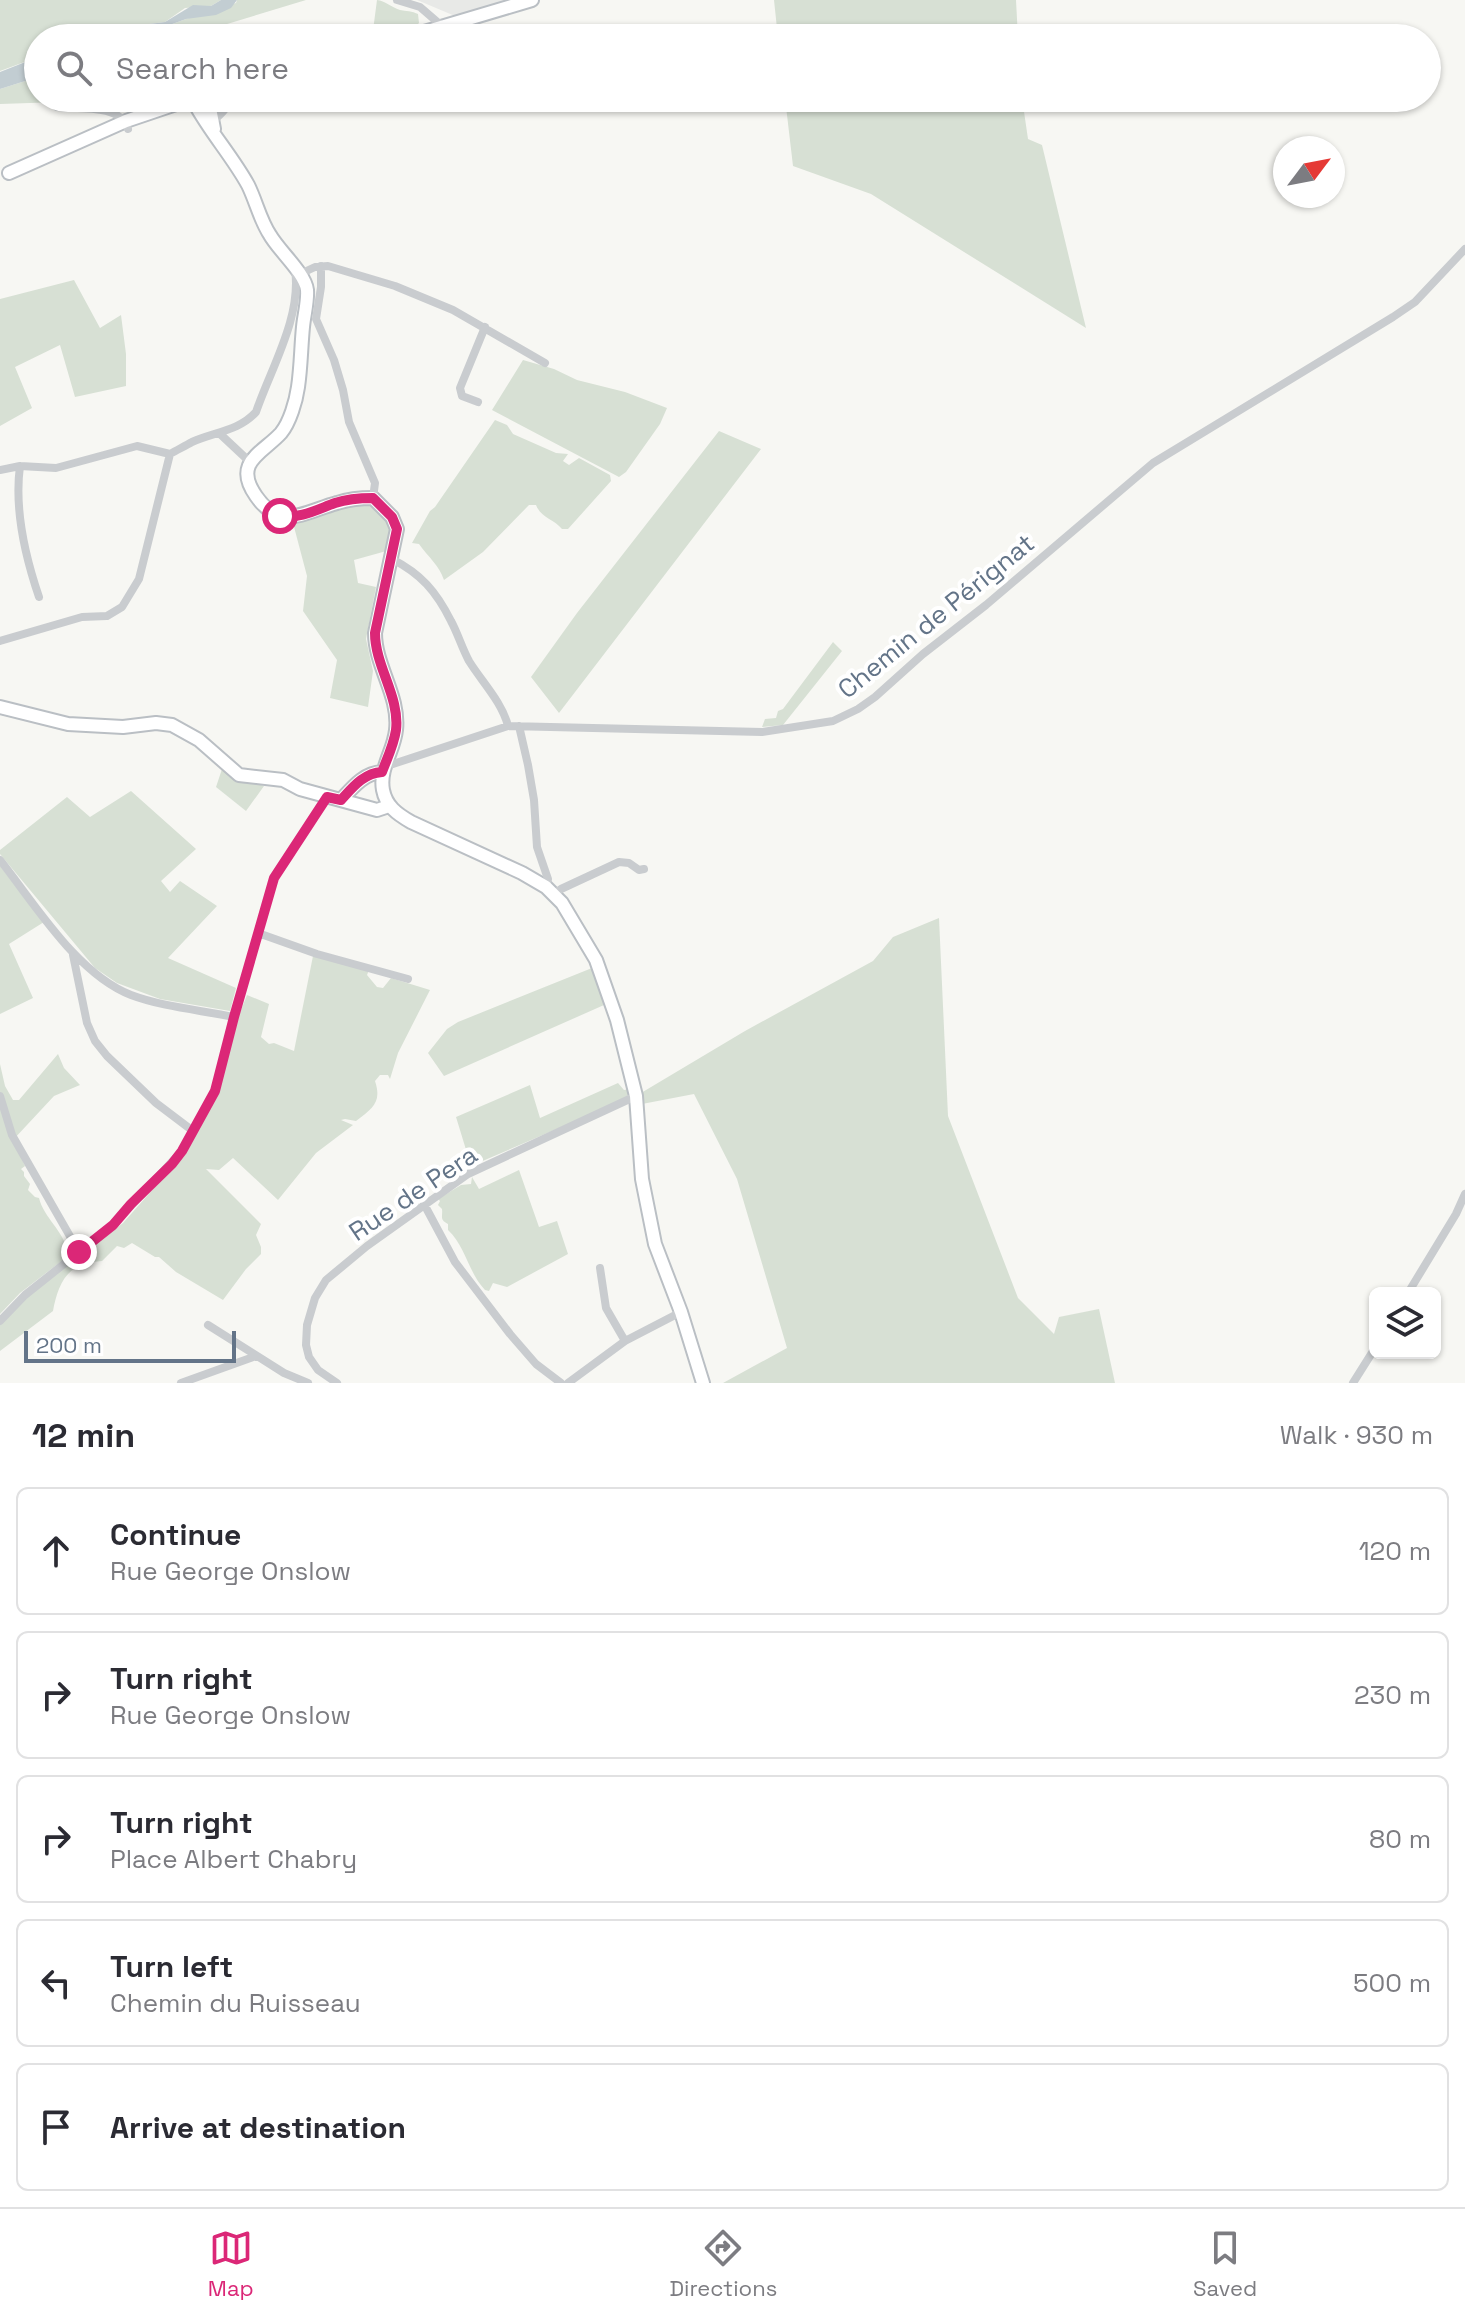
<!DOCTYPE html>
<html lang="en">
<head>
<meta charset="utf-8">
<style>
	body { margin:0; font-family:"Space Grotesk",sans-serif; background:#f2f2f3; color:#2b2b33 }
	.controls { position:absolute; right:24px; bottom:24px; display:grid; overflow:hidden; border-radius:12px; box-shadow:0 2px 6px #0004 }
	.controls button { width:72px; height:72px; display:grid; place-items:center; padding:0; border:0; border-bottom:2px solid #e1e1e2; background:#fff; color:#2b2b33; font:40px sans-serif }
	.compass { position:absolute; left:1273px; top:136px; width:72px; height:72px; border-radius:50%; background:#fff; box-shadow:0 2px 6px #0004; rotate:58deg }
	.scale { position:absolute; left:24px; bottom:20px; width:212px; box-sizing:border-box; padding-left:8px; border:4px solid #637488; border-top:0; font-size:22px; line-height:28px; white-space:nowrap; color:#637488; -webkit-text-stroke:6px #fff; paint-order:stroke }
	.stop { position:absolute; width:24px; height:24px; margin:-18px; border:6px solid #db2777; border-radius:50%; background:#fff }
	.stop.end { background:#db2777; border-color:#fff; box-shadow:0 2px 8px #0008 }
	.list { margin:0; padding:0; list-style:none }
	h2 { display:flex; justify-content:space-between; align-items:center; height:104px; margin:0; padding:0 32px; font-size:34px }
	h2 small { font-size:26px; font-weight:400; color:#7c7c81 }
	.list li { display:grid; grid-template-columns:52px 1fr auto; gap:24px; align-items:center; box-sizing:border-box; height:128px; margin:0 16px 16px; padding:0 16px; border:2px solid #e1e1e2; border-radius:12px }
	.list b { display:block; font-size:30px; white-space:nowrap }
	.list p { margin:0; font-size:26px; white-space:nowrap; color:#7c7c81 }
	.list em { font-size:26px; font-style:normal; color:#7c7c81 }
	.icon { flex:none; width:44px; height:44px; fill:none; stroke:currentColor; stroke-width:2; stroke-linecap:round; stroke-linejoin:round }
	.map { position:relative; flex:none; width:1465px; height:1383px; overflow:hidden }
	.search { position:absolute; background:#fff; box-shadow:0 2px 6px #0004; left:24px; right:24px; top:24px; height:88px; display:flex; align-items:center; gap:20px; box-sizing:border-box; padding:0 28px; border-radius:44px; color:#7c7c81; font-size:30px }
	.sheet { height:824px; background:#fff }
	nav { display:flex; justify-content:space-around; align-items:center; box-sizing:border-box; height:112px; border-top:2px solid #e1e1e2; background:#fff; font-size:22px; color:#7c7c81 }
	nav a { display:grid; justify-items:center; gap:4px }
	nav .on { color:#db2777 }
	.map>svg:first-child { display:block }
	.built { fill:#e8e9e7 }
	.green { fill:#d7e0d4 }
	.water { fill:#c2cdd2 }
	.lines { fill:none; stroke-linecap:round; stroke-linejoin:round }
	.secondary-casing { stroke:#babfc4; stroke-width:16 }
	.street { stroke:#c9cccf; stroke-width:8 }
	.secondary { stroke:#fff; stroke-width:12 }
	.route { stroke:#db2777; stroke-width:10 }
	.labels { text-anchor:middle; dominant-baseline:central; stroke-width:8; stroke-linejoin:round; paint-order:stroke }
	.street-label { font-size:26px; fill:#637488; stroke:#fff }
</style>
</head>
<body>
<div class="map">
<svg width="1465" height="1383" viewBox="0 0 1465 1383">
	<rect width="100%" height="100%" fill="#f7f7f3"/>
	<path class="built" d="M417 0H508L455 16Z"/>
	<path class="green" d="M0 0H221L211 6 185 8 165 22 141 25 116 35 99 38H38V57L0 71Z
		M237 0H306L181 38H134L186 19 236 3Z
		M377 0C385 1 391 7 400 10 406 11 412 11 418 14L419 23 416 26 372 38Z
		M774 0H1016L1018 38H778Z
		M38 77V98H63L60 102 0 104V89Z
		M785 98H1022L1028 139 1042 145 1086 328 871 194 793 166Z
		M74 280 100 328 121 315 126 354V386L75 397 60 345 15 367 32 408 0 426V299Z
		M523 360 554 369 577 380 625 392 667 408 660 424 626 472 619 477 492 410Z
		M495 420 507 425 513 434 556 453 568 454 563 461 569 465 579 458 610 475 611 481 568 529H562C554 519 541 518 536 505H529L483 552 444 580C439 565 429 558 419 544L412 543 430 511 435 507Z
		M719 431 761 449 559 713 531 677 577 613Z
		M352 502H370C390 520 393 522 390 550L354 560 358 583 376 587 366 639 373 671 368 707 330 698 337 660 303 611 307 576 293 523Z
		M833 642 842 651 783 725 762 727 765 719 776 718 778 711 783 709Z
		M222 769 234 777 264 786 246 811 216 787Z
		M131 791 196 849 161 881 170 892 180 881 217 906 168 958 236 988 230 1011 160 999 117 983 95 968 0 854V850L67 797 90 817Z
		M0 866 44 922 9 944 33 998 0 1014Z
		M939 918 948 1116 1018 1298 1054 1334 1059 1317 1099 1309 1115 1383H723L787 1348 737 1179 694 1094 642 1104 641 1093 745 1031 873 961 893 937Z
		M313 956 369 970 367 975 377 987 383 988 391 978 430 990 398 1053 390 1079 388 1075H380L375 1081C382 1102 373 1108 356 1121L345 1119 341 1120 353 1125 316 1153 278 1200 233 1158 219 1170 206 1169 261 1224 256 1235 261 1247V1254L246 1269 223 1300 176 1272 159 1257H155L132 1243 124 1248 117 1246 102 1261 93 1262 82 1255 123 1223 187 1151 218 1093 239 1015 247 995 269 1004 261 1037 269 1044 274 1043 294 1051Z
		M592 968 604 1005 444 1076 428 1053 447 1029 458 1022Z
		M58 1054 64 1068 80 1085 54 1096 13 1140 25 1166 21 1169 24 1172V1176L30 1184 28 1190 35 1197 39 1198C44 1218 63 1230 68 1252L63 1260 20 1293 0 1314V1064L5 1086 13 1100H19Z
		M618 1083 624 1090 630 1089 626 1099 471 1166 456 1117 530 1085 540 1118Z
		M519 1170 539 1227 557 1221 568 1254 507 1287 493 1283 489 1291 485 1290C468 1272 466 1247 448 1230V1224C439 1219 443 1217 442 1209L438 1205 440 1201 438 1199 461 1185 471 1184 472 1177 479 1189Z
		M73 1258 75 1268C61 1277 56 1295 53 1311L0 1351V1321Z"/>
	<path class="water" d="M221 0H237L231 8 216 15 186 19 134 38H99L141 25 165 22 193 5 211 6Z
		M38 57V77L0 89V72Z"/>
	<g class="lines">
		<defs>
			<path id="secondary" d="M404 38 532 0
				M200 98 195 104C210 132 232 156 248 185 256 201 260 220 270 235 279 251 305 273 307 290 308 302 304 315 303 327 301 347 301 367 298 387 296 401 290 422 281 433 263 453 232 462 256 496 281 532 304 512 337 503 349 499 360 498 373 498L392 517 397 529 375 633C375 666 400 696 396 730 394 751 379 768 383 790 386 806 397 814 411 822L522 873 546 887 562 903 596 960 617 1020 636 1096 642 1179 655 1244 681 1312 703 1383
				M9 173 126 121 194 98H208L214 129
				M0 707 68 724 123 727 156 723 172 725 199 740 239 775 283 780 300 789 377 810 389 806
				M341 800C353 787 364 773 382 772"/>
		</defs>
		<use href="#secondary" class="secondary-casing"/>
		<path class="street" d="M397 0 420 7 442 26
			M302 98H366
			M57 107C79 109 121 104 128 129
			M210 122C225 115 224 102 246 98
			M321 266V287L316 319 334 360 343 390 349 422 375 483 373 498
			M300 274 315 267 328 266 395 286 453 310 545 363
			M478 402 462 396 460 388 485 327
			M219 433 250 462
			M170 454C177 450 185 446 192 442 214 432 239 431 256 412 271 368 302 317 295 269
			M20 466C14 510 25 556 39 597
			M0 470 20 466 56 468 137 446 170 454
			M392 559C421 574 436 591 451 621 458 634 462 648 469 661 482 682 502 702 508 726
			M0 641 82 617 107 616 122 607 139 579 170 454
			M519 726 528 765 534 800 537 847 548 879 546 887
			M387 759 393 764 508 726 762 732 833 721 858 709 875 697 923 654 986 605 1153 463 1393 317 1415 302 1465 249
			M0 860C35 904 77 974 131 995 163 1007 200 1010 234 1017
			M554 894 561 889 619 862 629 863 639 870 644 869
			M258 933 317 954 408 979
			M73 955 87 1023 95 1041 107 1056 156 1103 193 1131
			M0 1096 12 1135 79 1252
			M424 1204 455 1262 510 1334 536 1364 561 1383
			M600 1268 606 1308 625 1341
			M1408 1293 1456 1214 1465 1194
			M0 1321 25 1295 113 1225 182 1151 215 1091 234 1017 274 878 327 797
			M208 1325 284 1373 308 1383
			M181 1383 256 1356
			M337 1383 318 1370 309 1357 306 1345 307 1325 315 1298 326 1280 367 1246 468 1174 636 1096
			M568 1383 625 1341 681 1312
			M1353 1383 1375 1348"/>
		<use href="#secondary" class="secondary"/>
	</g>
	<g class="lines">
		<path class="route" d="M79 1252 113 1225 131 1204 172 1164 182 1151 215 1091 234 1017 274 878 327 797 341 800C353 787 364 773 382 772 387 759 394 744 396 730 400 697 375 666 375 633L397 529 392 517 373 498C360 498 347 499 335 503 316 510 300 519 280 516"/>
	</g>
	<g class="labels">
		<g class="street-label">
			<text transform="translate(936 616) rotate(-39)">Chemin de Pérignat</text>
			<text transform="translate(413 1193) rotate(-34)">Rue de Pera</text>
		</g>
	</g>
</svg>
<div class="controls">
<button><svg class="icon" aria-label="layers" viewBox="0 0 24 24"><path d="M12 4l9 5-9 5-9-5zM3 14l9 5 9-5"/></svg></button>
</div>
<svg class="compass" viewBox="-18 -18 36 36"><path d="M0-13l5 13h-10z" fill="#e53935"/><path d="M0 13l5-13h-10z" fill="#7c7c81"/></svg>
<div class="scale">200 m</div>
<div class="stop" style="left:280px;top:516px"></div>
<div class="stop end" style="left:79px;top:1252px"></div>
<div class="search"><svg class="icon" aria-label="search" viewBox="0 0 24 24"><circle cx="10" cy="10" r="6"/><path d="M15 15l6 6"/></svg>Search here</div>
</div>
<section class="sheet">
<h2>12 min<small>Walk · 930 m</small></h2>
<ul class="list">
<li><svg class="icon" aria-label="ahead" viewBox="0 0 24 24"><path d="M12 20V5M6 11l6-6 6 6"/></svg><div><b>Continue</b><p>Rue George Onslow</p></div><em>120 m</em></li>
<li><svg class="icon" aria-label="right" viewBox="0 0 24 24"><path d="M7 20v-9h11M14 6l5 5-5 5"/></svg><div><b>Turn right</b><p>Rue George Onslow</p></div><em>230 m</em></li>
<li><svg class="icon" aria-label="right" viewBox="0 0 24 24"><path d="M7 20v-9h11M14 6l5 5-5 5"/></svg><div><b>Turn right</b><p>Place Albert Chabry</p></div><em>80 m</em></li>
<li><svg class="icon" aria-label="left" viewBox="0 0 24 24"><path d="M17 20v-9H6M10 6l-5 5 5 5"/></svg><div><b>Turn left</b><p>Chemin du Ruisseau</p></div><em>500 m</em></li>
<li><svg class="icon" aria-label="arrive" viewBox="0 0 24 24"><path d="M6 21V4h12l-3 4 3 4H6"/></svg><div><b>Arrive at destination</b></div></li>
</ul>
</section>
<nav>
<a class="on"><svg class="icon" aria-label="map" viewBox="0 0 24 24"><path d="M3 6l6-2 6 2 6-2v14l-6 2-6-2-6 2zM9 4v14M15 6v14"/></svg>Map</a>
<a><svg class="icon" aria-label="directions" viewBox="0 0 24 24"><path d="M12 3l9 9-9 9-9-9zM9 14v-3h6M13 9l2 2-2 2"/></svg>Directions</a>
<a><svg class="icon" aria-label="saved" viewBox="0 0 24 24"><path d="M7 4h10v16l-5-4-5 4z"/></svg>Saved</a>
</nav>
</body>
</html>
